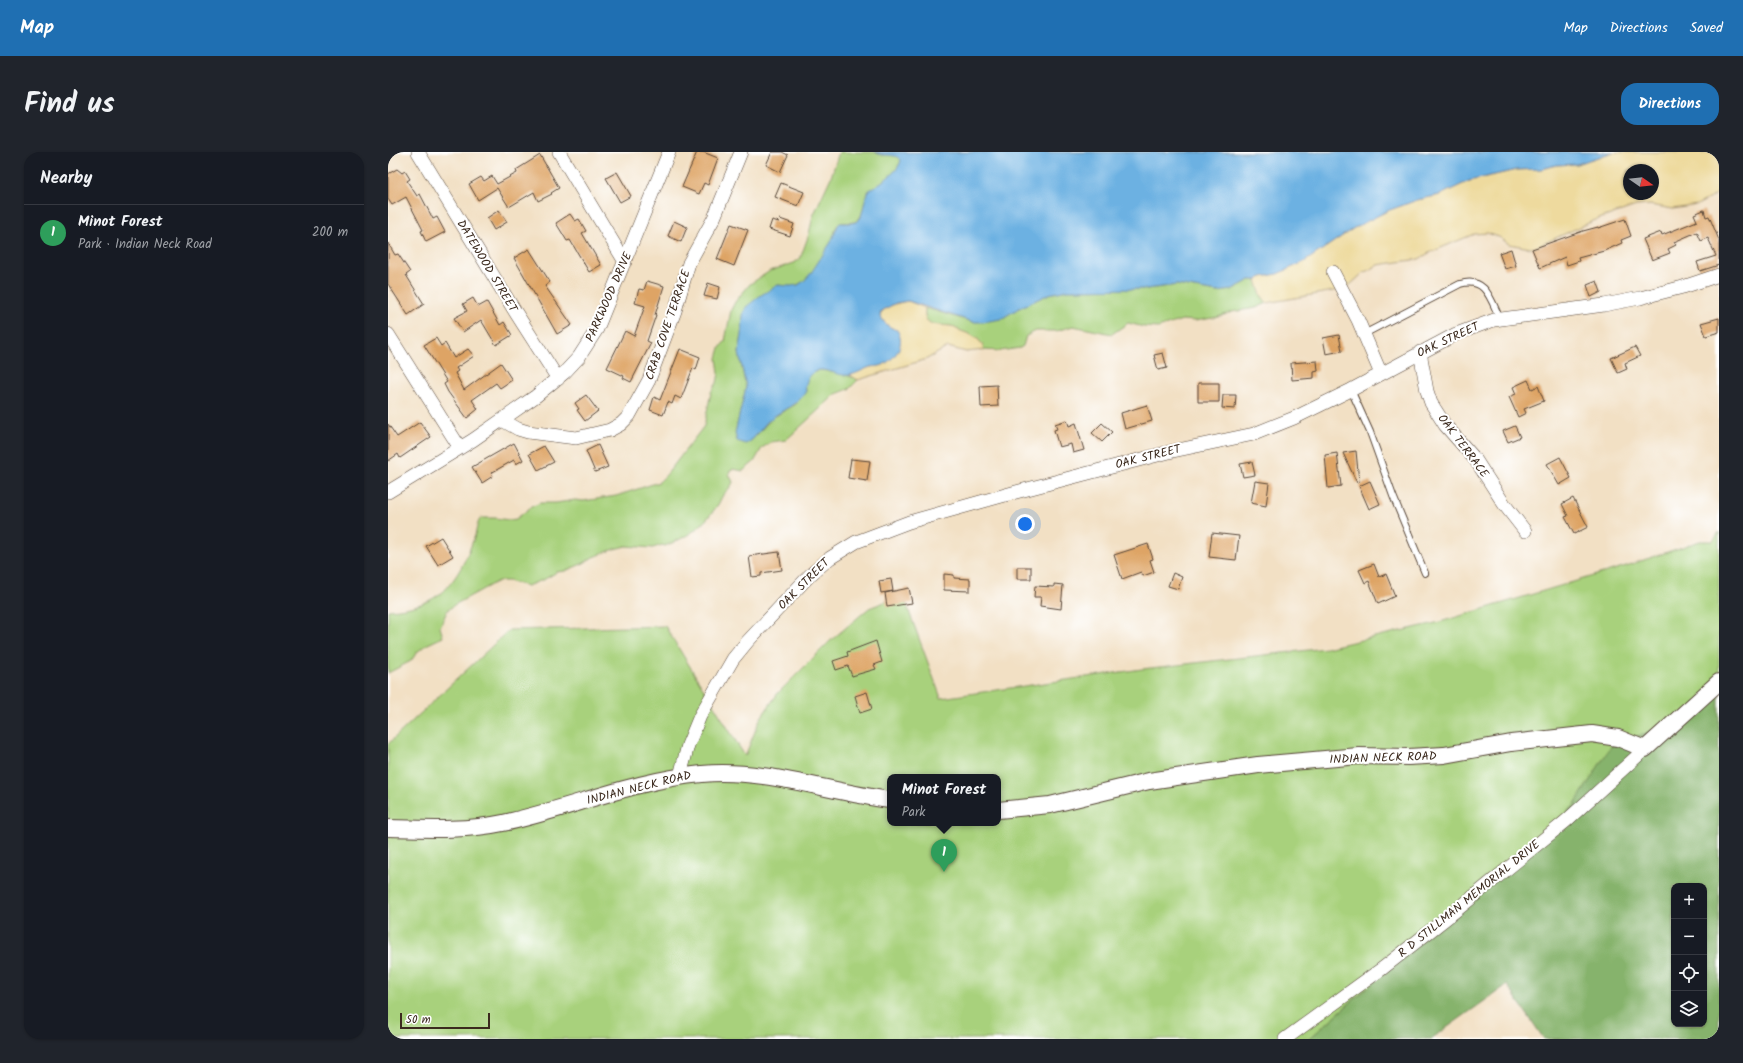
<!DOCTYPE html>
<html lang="en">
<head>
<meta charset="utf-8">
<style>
	body { margin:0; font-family:Kalam,sans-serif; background:#20242c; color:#f1f3f6 }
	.controls { position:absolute; right:12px; bottom:12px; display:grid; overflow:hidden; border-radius:8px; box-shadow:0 1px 3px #0004 }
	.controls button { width:36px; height:36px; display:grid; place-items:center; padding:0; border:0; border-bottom:1px solid #363941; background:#171b24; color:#f1f3f6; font:20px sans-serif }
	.compass { position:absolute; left:1235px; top:12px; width:36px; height:36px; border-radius:50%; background:#171b24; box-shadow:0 1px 3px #0004; rotate:104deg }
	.scale { position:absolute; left:12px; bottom:10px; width:90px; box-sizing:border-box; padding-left:4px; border:2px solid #3b2a1e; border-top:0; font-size:11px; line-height:14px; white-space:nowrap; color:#3b2a1e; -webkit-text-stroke:3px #fff; paint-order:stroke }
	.you { position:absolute; left:637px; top:372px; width:14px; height:14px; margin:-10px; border:3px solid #fff; border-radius:50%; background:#1a73e8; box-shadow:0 0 0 6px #1a73e833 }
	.badge { display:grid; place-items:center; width:26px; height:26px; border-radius:50%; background:#1f6fb2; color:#fff; font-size:13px; font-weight:700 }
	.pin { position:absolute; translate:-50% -33px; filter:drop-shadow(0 1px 2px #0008) }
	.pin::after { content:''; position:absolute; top:21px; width:14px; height:12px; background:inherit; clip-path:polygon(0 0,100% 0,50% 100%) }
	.popup { position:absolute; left:499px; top:622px; width:114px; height:52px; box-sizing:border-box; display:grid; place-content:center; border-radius:8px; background:#171b24; filter:drop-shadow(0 1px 3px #0005); font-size:13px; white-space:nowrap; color:#9ea1a6 }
	.popup b { font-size:15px; color:#f1f3f6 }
	.popup::after { content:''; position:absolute; left:50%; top:100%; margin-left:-8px; border:8px solid transparent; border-top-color:#171b24 }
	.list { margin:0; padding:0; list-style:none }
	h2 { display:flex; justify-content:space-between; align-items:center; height:52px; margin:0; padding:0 16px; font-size:17px }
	h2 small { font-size:13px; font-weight:400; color:#9ea1a6 }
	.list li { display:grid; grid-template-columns:26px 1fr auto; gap:12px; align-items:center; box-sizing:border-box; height:56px; padding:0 16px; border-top:1px solid #363941 }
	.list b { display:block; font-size:15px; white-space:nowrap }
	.list p { margin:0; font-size:13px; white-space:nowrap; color:#9ea1a6 }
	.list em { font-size:13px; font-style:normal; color:#9ea1a6 }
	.icon { flex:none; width:22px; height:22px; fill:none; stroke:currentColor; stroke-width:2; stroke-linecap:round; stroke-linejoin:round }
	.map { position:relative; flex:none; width:1331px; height:887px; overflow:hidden; border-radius:16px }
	header { display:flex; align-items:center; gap:24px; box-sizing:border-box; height:56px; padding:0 20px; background:#1f6fb2; color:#fff }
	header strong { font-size:19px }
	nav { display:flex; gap:22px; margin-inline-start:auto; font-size:14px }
	.intro { display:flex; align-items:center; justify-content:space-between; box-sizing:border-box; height:96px; padding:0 24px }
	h1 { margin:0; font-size:28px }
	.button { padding:10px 18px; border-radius:16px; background:#1f6fb2; color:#fff; font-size:14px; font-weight:700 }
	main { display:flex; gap:24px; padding:0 24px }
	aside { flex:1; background:#171b24; border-radius:16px; box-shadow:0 1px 3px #0004 }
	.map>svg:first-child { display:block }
	.green { fill:#a8d17c; stroke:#727e4d; fill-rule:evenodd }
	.forest { fill:#86b36c; stroke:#606e45; fill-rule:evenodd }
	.sand { fill:#eeda9e; stroke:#94825e; fill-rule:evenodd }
	.water { fill:#6cb1e2; stroke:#546e80 }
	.building { fill:#dea465 }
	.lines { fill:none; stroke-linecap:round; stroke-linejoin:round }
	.service-casing { stroke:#564537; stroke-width:8 }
	.minor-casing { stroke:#564537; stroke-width:14 }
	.tertiary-casing { stroke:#564537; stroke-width:18 }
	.service { stroke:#fff; stroke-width:6 }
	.minor { stroke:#fff; stroke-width:13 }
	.tertiary { stroke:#fff; stroke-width:16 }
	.labels { text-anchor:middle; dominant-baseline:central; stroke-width:4; stroke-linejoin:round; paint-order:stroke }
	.street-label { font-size:12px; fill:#3b2a1e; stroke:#fff }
</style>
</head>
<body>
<header>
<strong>Map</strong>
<nav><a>Map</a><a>Directions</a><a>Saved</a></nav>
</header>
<div class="intro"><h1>Find us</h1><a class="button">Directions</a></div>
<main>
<aside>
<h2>Nearby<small></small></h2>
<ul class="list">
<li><span class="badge" style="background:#2e9e5b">1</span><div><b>Minot Forest</b><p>Park · Indian Neck Road</p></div><em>200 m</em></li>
</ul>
</aside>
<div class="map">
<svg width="1331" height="887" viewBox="0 0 1331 887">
	<rect width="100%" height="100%" fill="#fff"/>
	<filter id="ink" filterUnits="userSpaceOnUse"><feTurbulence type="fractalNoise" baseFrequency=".025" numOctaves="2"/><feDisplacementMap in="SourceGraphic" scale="8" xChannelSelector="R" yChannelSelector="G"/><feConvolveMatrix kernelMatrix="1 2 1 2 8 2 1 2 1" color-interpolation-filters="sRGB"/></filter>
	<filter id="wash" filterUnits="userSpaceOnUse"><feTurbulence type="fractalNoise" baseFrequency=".012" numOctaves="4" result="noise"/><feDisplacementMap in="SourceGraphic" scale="16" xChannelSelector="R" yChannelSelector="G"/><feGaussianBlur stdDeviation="0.9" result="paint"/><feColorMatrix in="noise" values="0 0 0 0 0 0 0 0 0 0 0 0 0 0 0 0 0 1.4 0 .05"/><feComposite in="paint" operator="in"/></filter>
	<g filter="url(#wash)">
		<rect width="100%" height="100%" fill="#f2e0c4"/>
		<path class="green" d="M451 0H487L495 3 504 2 509 4 513 8C510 22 490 32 479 40 477 48 476 60 471 67 466 74 453 67 449 74 446 79 446 86 443 91 437 102 423 127 411 132 405 136 397 134 390 133L354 183 351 201 358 235 347 281 363 289 384 266 408 252 418 239C415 229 422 222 431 218 441 219 462 223 470 228L461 237 448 242 398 288 383 290 374 296 366 310 355 319 345 317 342 318 341 322 345 330C343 336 339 338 335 343 333 346 332 350 329 354 313 376 303 383 277 394L274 393 265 396 238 394 226 397 205 405 196 411 177 419 169 420 157 427 139 434 120 429H110L66 453 59 459 52 475 55 485 40 492 29 500 23 509 0 521V458C52 455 69 432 86 386 89 379 88 372 93 366H107L121 368 128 367 143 355 152 351H168L187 348 195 349 228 344 271 330 279 322 316 274 323 240 329 231 331 221 329 206 332 196 337 189 343 158 347 150 362 132 382 119 406 111 412 107 421 82 425 64 443 25Z
			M862 128H868L873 143 879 151 868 156 844 160 830 165 807 169 794 168 770 176 756 175 740 171 724 182 685 174 668 179H648L638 184 635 194 632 196 612 199 596 198C593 184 580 182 568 177L567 175C552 171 534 178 537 156L585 170 613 167 631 156 661 142 679 138 759 137 789 133 830 140 843 138Z
			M1331 380V534L1185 655 921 887H0V592L121 478 277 474 357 604 372 567 390 541 441 490 481 456 515 443 553 546 754 517 938 496 1052 470 1235 415 1312 389H1325ZM502 625H610V671H502Z"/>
		<path class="forest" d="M1331 534V887H1156L1119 833 1043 887H921L1185 655 1223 594 1291 569ZM1286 734H1316V872H1286Z"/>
		<path class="sand" d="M1225 0H1331V39L1326 44 1309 53 1285 57 1262 53 1248 54 1205 69 1148 95 1142 96 1121 92 1111 85 1099 81 1086 82 1041 101 1031 107 990 113 975 121 962 133 951 138 879 151 873 143 868 128 874 125 889 122 916 110 966 76 999 59 1029 48 1052 43 1081 29 1128 18 1153 17 1168 13 1189 12ZM1241 18H1265V42H1241Z
			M520 149 537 156C534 178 553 171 567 175L568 177C580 182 593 184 596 198L578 200 560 195 539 207 470 228 462 223 482 215 494 213 509 178C500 175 495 171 492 162 499 153 510 151 520 149Z"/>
		<path class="water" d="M487 0H1225L1189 12 1168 13 1153 17 1128 18 1081 29 1052 43 1029 48 999 59 966 76 916 110 889 122 874 125 868 128H862L843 138 830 140 789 133 759 137 679 138 661 142 631 156 613 167 595 170H585L520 149 508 151 495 158 492 162C495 171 500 175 509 178 518 192 508 206 495 213 491 215 486 214 482 215 476 217 469 222 462 223 452 225 441 217 431 218 422 220 416 231 418 239 411 253 395 257 384 266 374 273 369 286 358 292L349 289 347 281 358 235 351 201 354 183 355 163 358 155 373 143 390 133 402 134 410 133 416 129 423 121 443 90 450 73 452 71H464L470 69 473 65 479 40C489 32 510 22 513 8 506 0 495 6 487 0Z"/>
		<g id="blocks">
			<path class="building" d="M309 0H315L330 6 320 33 316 31 311 42 294 35Z
				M384 0H394L400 3 392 20 378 13Z
				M152 3 171 36 163 41 164 42 150 49 146 40 121 55 109 36 90 48 81 32 93 25 96 29 104 24 109 32 129 21 128 18Z
				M9 17 14 21 17 19 22 27 19 29 29 44 32 42 45 67 49 65 57 80 38 90 33 79 35 78 18 45 4 53 0 47V22Z
				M229 20 243 44 232 50 218 26Z
				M393 31 416 40 410 54 387 45Z
				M111 58 119 70 106 78 99 66Z
				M1316 58 1318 65 1321 64 1331 88V113L1312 119 1309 110 1328 104 1320 86 1313 89 1309 80 1286 90 1288 93 1280 97 1282 101 1264 108 1255 87 1273 80 1274 83 1309 69 1306 62Z
				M182 62 187 69 191 67 198 79 194 81 213 113 201 120 182 88 179 89 168 71Z
				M392 67 406 72 402 84 381 77 384 68 391 70Z
				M1237 67 1243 84 1233 88 1234 91 1216 99 1190 106 1191 109 1179 113 1177 105 1152 116 1144 97 1195 79 1210 75V76Z
				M286 69 299 75 293 90 280 84Z
				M343 72 360 78 346 114 329 107Z
				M0 91 7 103 10 102 22 120 18 123 36 152 20 163 0 132Z
				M141 97 162 130 157 134 184 173 169 182 126 106Z
				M1123 97 1128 114 1117 117 1111 101Z
				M259 129 276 134 267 163H268L259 189 263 191 243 230 235 226 236 224 219 216 237 179 246 184 257 154 247 151 251 137 256 138Z
				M1209 129 1213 140 1203 145 1199 133Z
				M320 131 332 135 329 147 316 144Z
				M85 146 90 155 99 150 112 173 116 170 124 183 108 193 93 168 75 180 66 166 79 159 75 152Z
				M1331 166V180L1318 184 1313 171Z
				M951 183 954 199 938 202 935 186Z
				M48 186 53 194 57 191 66 206 80 197 86 204 68 216 70 219 67 221 76 238 113 211 124 228 112 236 108 231 84 248 90 257 79 266 60 240 56 232 59 230 36 193Z
				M1247 195 1252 204 1237 211 1239 217 1230 221 1223 206Z
				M292 197 312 205 308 218 305 216 293 247 287 244 284 252 280 250 275 263 262 258 266 245 272 248Z
				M775 201 779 216 770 218 766 203Z
				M929 209 930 219 926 220V226L904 228 903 211Z
				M1140 228 1144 237 1150 234 1156 249 1136 257 1138 261 1130 265 1121 245 1128 242 1125 235Z
				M810 231H831V250H810Z
				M609 233 610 254 593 255 592 234Z
				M198 243 210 259 197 269 189 258 191 257 187 251Z
				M835 243H848L847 257 834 256Z
				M759 253 764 269 737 277 733 261Z
				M679 268 681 274 688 271 696 298 685 301 683 292 671 295 666 278 669 277 667 272Z
				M32 270 43 285 12 306 10 302 0 309V272L9 285Z
				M714 271 724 280 714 290 704 281Z
				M1127 274 1132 285 1120 290 1115 279Z
				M126 291 135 308 128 312 126 308 103 321 105 324 94 331 84 315Z
				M210 293 220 315 207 320 198 299Z
				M156 294 166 310 150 318 141 302Z
				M968 299 971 330 969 331 955 301Z
				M949 301 953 334 940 336 937 303Z
				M1172 305 1183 326 1171 333 1159 312Z
				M463 307 482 309 479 329 460 326Z
				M864 310 867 323 855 325 852 312Z
				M867 329 881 331 878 354 863 351Z
				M982 329 992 352 981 357 971 334Z
				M1185 346 1200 375 1186 382 1177 365 1180 364 1174 352Z
				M824 381 851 384 848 408 821 405Z
				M53 385 65 404 50 413 38 394Z
				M760 392 765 407 762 408 766 420 755 424 753 420 734 427 726 403Z
				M391 400 394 418 373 421V424L364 425 361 404Z
				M986 412 991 425 998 422 1007 444 990 452 981 429 977 431 971 418Z
				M629 415H643V427H629Z
				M785 421 794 425 790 437 780 434Z
				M556 422 566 423V426L582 427V439L556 438Z
				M503 427 505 439 493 441 491 429Z
				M666 432 675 433 673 457 652 454 653 445H646L647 434 666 435Z
				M521 436 524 451 499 455 497 441Z
				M488 489 494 510 486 513 488 517 464 524 460 514 448 518 445 509 460 504 459 500Z
				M479 540 484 557 472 561 467 544Z"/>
		</g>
	</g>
	<g filter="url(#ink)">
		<use href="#blocks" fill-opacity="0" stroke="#564537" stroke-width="1"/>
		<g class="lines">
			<defs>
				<path id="service" d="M976 182 1072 132C1098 124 1103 148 1112 167
					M963 238 982 280 1005 344 1037 421"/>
				<path id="minor" d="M30 0 128 161 170 227
					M171 0 237 110
					M945 120 970 168 993 222
					M0 182 72 296
					M1032 200 1039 239 1043 251 1057 273 1087 307 1116 352 1137 379
					M114 268 130 277 140 280 188 286 222 278 233 272 241 264 261 228 287 159 301 111 326 66 353 0
					M0 340 85 288 148 244 177 220 191 205 209 177 281 0
					M292 624 300 593 312 564 345 507 359 490 422 423 442 406 468 390 521 370 628 340 785 299 866 282 906 266 963 238 1068 182 1106 168 1216 153 1252 146 1295 135 1331 123
					M897 887 995 816 1070 757 1178 669 1257 597"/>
				<path id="tertiary" d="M610 658 662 653 761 629 870 613 971 604 1020 605 1056 603 1123 591 1204 582 1230 586 1257 597 1331 530
					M0 676C38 677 78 679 115 671 181 657 246 628 314 622 377 616 440 640 502 648"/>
			</defs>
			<use href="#service" class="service-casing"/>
			<use href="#minor" class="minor-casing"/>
			<use href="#tertiary" class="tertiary-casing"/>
			<use href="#service" class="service"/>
			<use href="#minor" class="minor"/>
			<use href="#tertiary" class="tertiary"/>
		</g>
	</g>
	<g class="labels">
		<g class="street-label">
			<text transform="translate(99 114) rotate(59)">DATEWOOD STREET</text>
			<text transform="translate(221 145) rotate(-66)">PARKWOOD DRIVE</text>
			<text transform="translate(280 173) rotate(-71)">CRAB COVE TERRACE</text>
			<text transform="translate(1060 188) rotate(-25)">OAK STREET</text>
			<text transform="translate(1075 294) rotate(53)">OAK TERRACE</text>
			<text transform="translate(760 305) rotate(-14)">OAK STREET</text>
			<text transform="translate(416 432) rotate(-45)">OAK STREET</text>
			<text transform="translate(995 606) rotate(-2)">INDIAN NECK ROAD</text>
			<text transform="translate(251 636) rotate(-14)">INDIAN NECK ROAD</text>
			<text transform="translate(1081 747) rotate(-39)">R D STILLMAN MEMORIAL DRIVE</text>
		</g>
	</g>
</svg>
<div class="controls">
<button>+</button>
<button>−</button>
<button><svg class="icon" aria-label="locate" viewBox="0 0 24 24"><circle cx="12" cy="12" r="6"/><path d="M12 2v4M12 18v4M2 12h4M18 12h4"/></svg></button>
<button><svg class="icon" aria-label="layers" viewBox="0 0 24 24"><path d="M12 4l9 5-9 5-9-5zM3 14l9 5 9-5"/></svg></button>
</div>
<svg class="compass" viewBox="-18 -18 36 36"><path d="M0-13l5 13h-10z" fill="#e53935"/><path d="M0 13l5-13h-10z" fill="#9ea1a6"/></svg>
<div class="scale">50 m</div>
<div class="you"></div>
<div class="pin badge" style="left:556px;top:720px;background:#2e9e5b">1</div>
<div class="popup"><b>Minot Forest</b>Park</div>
</div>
</main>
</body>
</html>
